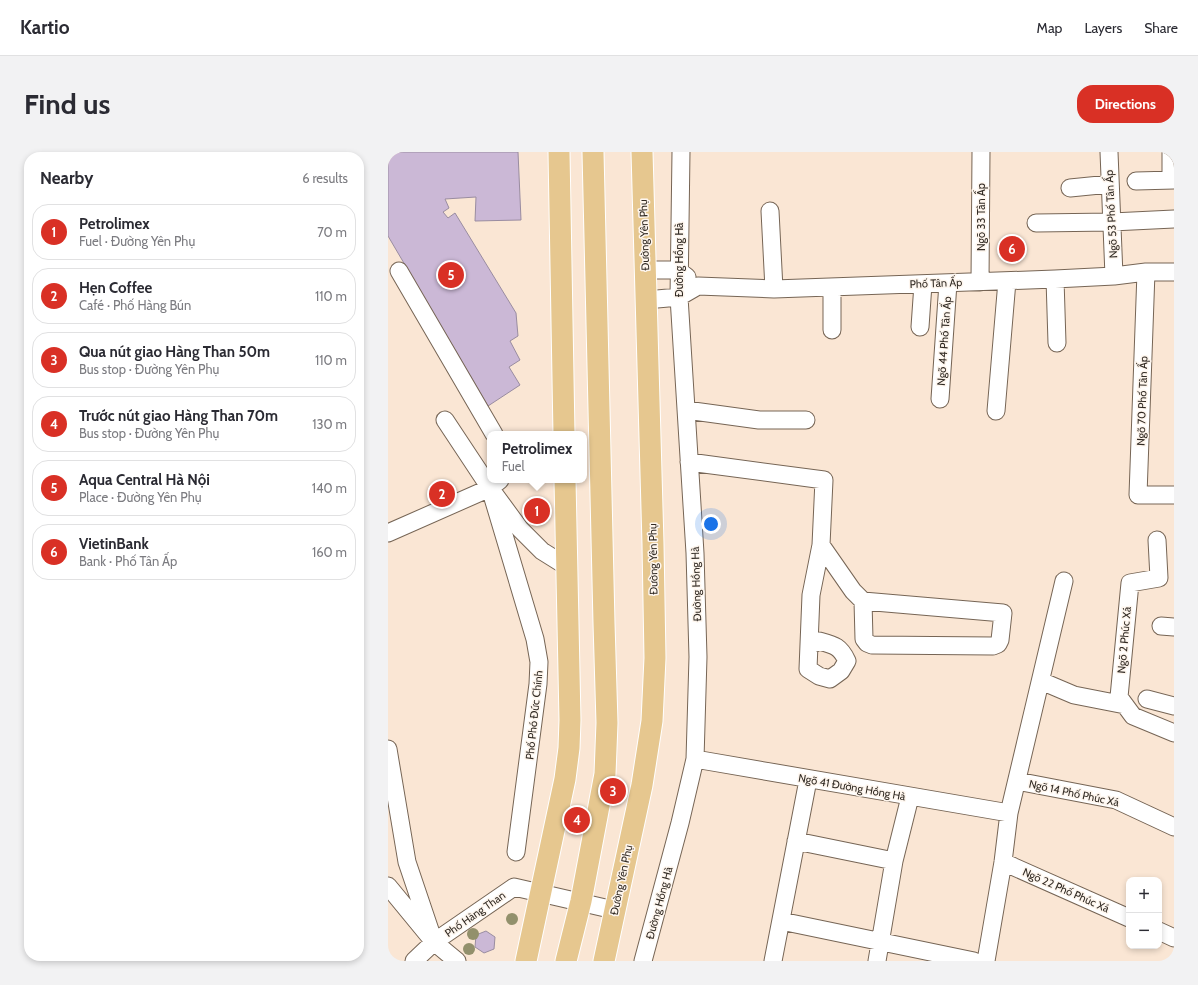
<!DOCTYPE html>
<html lang="en">
<head>
<meta charset="utf-8">
<style>
	body { margin:0; font-family:Cabin,sans-serif; background:#f2f2f3; color:#2b2b33 }
	.controls { position:absolute; right:12px; bottom:12px; display:grid; overflow:hidden; border-radius:8px; box-shadow:0 2px 6px #0003 }
	.controls button { width:36px; height:36px; display:grid; place-items:center; padding:0; border:0; border-bottom:1px solid #e1e1e2; background:#fff; color:#2b2b33; font:20px sans-serif }
	.you { position:absolute; left:323px; top:372px; width:14px; height:14px; margin:-10px; border:3px solid #fff; border-radius:50%; background:#1a73e8; box-shadow:0 0 0 6px #1a73e833 }
	.badge { display:grid; place-items:center; width:26px; height:26px; border-radius:50%; background:#d93025; color:#fff; font-size:13px; font-weight:700 }
	.pin { position:absolute; translate:-50% -50%; border:2px solid #fff; box-shadow:0 1px 4px #0006 }
	.popup { position:absolute; left:99px; top:279px; width:100px; height:52px; box-sizing:border-box; display:grid; place-content:center; border-radius:8px; background:#fff; filter:drop-shadow(0 1px 3px #0005); font-size:13px; white-space:nowrap; color:#7c7c81 }
	.popup b { font-size:15px; color:#2b2b33 }
	.popup::after { content:''; position:absolute; left:50%; top:100%; margin-left:-8px; border:8px solid transparent; border-top-color:#fff }
	.list { margin:0; padding:0; list-style:none }
	h2 { display:flex; justify-content:space-between; align-items:center; height:52px; margin:0; padding:0 16px; font-size:17px }
	h2 small { font-size:13px; font-weight:400; color:#7c7c81 }
	.list li { display:grid; grid-template-columns:26px 1fr auto; gap:12px; align-items:center; box-sizing:border-box; height:56px; margin:0 8px 8px; padding:0 8px; border:1px solid #e1e1e2; border-radius:16px }
	.list b { display:block; font-size:15px; white-space:nowrap }
	.list p { margin:0; font-size:13px; white-space:nowrap; color:#7c7c81 }
	.list em { font-size:13px; font-style:normal; color:#7c7c81 }
	.map { position:relative; flex:none; width:786px; height:809px; overflow:hidden; border-radius:16px }
	header { display:flex; align-items:center; gap:24px; box-sizing:border-box; height:56px; padding:0 20px; background:#fff; border-bottom:1px solid #e1e1e2 }
	header strong { font-size:19px }
	nav { display:flex; gap:22px; margin-inline-start:auto; font-size:14px }
	.intro { display:flex; align-items:center; justify-content:space-between; box-sizing:border-box; height:96px; padding:0 24px }
	h1 { margin:0; font-size:28px }
	.button { padding:10px 18px; border-radius:16px; background:#d93025; color:#fff; font-size:14px; font-weight:700 }
	main { display:flex; gap:24px; padding:0 24px }
	aside { flex:1; background:#fff; border-radius:16px; box-shadow:0 2px 6px #0003 }
	.map>svg:first-child { display:block }
	.building { fill:#cbb8d6; stroke:#998ca0 }
	.lines { fill:none; stroke-linecap:round; stroke-linejoin:round }
	.minor-casing { stroke:#766555; stroke-width:19 }
	.major-casing { stroke:#fff; stroke-width:23 }
	.minor { stroke:#fff; stroke-width:17 }
	.major { stroke:#e6c78f; stroke-width:21 }
	.tree { fill:#92906c }
	.labels { text-anchor:middle; dominant-baseline:central; stroke-width:3; stroke-linejoin:round; paint-order:stroke }
	.street-label { font-size:11px; fill:#312a23; stroke:#fef6ee }
</style>
</head>
<body>
<header>
<strong>Kartio</strong>
<nav><a>Map</a><a>Layers</a><a>Share</a></nav>
</header>
<div class="intro"><h1>Find us</h1><a class="button">Directions</a></div>
<main>
<aside>
<h2>Nearby<small>6 results</small></h2>
<ul class="list">
<li><span class="badge">1</span><div><b>Petrolimex</b><p>Fuel · Đường Yên Phụ</p></div><em>70 m</em></li>
<li><span class="badge">2</span><div><b>Hẹn Coffee</b><p>Café · Phố Hàng Bún</p></div><em>110 m</em></li>
<li><span class="badge">3</span><div><b>Qua nút giao Hàng Than 50m</b><p>Bus stop · Đường Yên Phụ</p></div><em>110 m</em></li>
<li><span class="badge">4</span><div><b>Trước nút giao Hàng Than 70m</b><p>Bus stop · Đường Yên Phụ</p></div><em>130 m</em></li>
<li><span class="badge">5</span><div><b>Aqua Central Hà Nội</b><p>Place · Đường Yên Phụ</p></div><em>140 m</em></li>
<li><span class="badge">6</span><div><b>VietinBank</b><p>Bank · Phố Tân Ấp</p></div><em>160 m</em></li>
</ul>
</aside>
<div class="map">
<svg width="786" height="809" viewBox="0 0 786 809">
	<rect width="100%" height="100%" fill="#fae6d4"/>
	<path class="building" d="M9 0H130L133 68 87 69 88 45 57 47 61 56 55 60 60 66 67 61 128 161 130 184 122 189 132 208 121 215 132 233 100 254 0 84V5Z
		M98 779 107 785 106 797 96 801 87 795 88 783Z"/>
	<g class="lines">
		<defs>
			<path id="minor" d="M721 0 726 124
				M783 28V0
				M748 29 786 28
				M682 36 722 32
				M382 59 386 137
				M648 71 724 70 786 67
				M257 118H290L299 125
				M11 119 106 282
				M758 120 750 343H786
				M667 127 669 191
				M592 130 593 0
				M444 135V178
				M258 148 291 145 310 134 386 137 667 127 726 124 758 120H786
				M532 175 535 132
				M552 247 560 131
				M298 258 371 268H418
				M608 259 619 129
				M57 268 102 336 132 377 154 399 178 414
				M301 310 436 328 433 393 465 439 475 449 615 461 612 488 610 492 605 494 484 493 479 491 476 487 475 449
				M102 336 147 487 151 510 150 532 128 700
				M0 381 102 336 112 328
				M769 388 771 426 742 431 731 545 745 564 786 581
				M773 474 786 475
				M421 494 431 489C446 493 452 494 459 509L453 519 442 527 431 524 420 517 423 443 433 393
				M653 529 686 543 737 553
				M759 547 786 554
				M0 597 19 710 46 790
				M307 607 621 661
				M629 629 728 648 786 675
				M408 689 506 709
				M615 710 741 766
				M0 734 46 790 69 809
				M393 769 586 809
				M771 779 786 786
				M26 809 46 790 126 735 226 758
				M255 809 292 671 307 607 310 505 307 401 291 145 293 0
				M385 809 420 628
				M489 809 506 709 522 645
				M598 809 615 710 621 661 676 429"/>
			<path id="major" d="M171 0 176 282
				M138 809 177 627 181 596 182 568 177 328
				M178 809 193 749 217 622 219 571 216 471 205 0
				M216 809 254 633 264 569 267 506 265 392 254 0"/>
		</defs>
		<use href="#minor" class="minor-casing"/>
		<use href="#major" class="major-casing"/>
		<use href="#minor" class="minor"/>
		<use href="#major" class="major"/>
	</g>
	<g class="tree">
		<circle cx="124" cy="767" r="6"/>
		<circle cx="85" cy="782" r="6"/>
		<circle cx="81" cy="797" r="6"/>
	</g>
	<g class="labels">
		<g class="street-label">
			<text transform="translate(723 62) rotate(-93)">Ngõ 53 Phố Tân Ấp</text>
			<text transform="translate(593 65) rotate(-90)">Ngõ 33 Tân Ấp</text>
			<text transform="translate(256 83) rotate(-92)">Đường Yên Phụ</text>
			<text transform="translate(291 108) rotate(-90)">Đường Hồng Hà</text>
			<text transform="translate(548 131) rotate(-2)">Phố Tân Ấp</text>
			<text transform="translate(556 189) rotate(-86)">Ngõ 44 Phố Tân Ấp</text>
			<text transform="translate(754 249) rotate(-88)">Ngõ 70 Phố Tân Ấp</text>
			<text transform="translate(265 407) rotate(-91)">Đường Yên Phụ</text>
			<text transform="translate(308 432) rotate(-92)">Đường Hồng Hà</text>
			<text transform="translate(736 488) rotate(-85)">Ngõ 2 Phúc Xá</text>
			<text transform="translate(146 563) rotate(-84)">Phố Phó Đức Chính</text>
			<text transform="translate(464 635) rotate(10)">Ngõ 41 Đường Hồng Hà</text>
			<text transform="translate(686 641) rotate(12)">Ngõ 14 Phố Phúc Xá</text>
			<text transform="translate(233 728) rotate(-78)">Đường Yên Phụ</text>
			<text transform="translate(678 738) rotate(24)">Ngõ 22 Phố Phúc Xá</text>
			<text transform="translate(271 751) rotate(-75)">Đường Hồng Hà</text>
			<text transform="translate(87 762) rotate(-35)">Phố Hàng Than</text>
		</g>
	</g>
</svg>
<div class="controls">
<button>+</button>
<button>−</button>
</div>
<div class="you"></div>
<div class="pin badge" style="left:149px;top:359px">1</div>
<div class="popup"><b>Petrolimex</b>Fuel</div>
<div class="pin badge" style="left:54px;top:342px">2</div>
<div class="pin badge" style="left:225px;top:639px">3</div>
<div class="pin badge" style="left:189px;top:668px">4</div>
<div class="pin badge" style="left:63px;top:123px">5</div>
<div class="pin badge" style="left:624px;top:97px">6</div>
</div>
</main>
</body>
</html>
